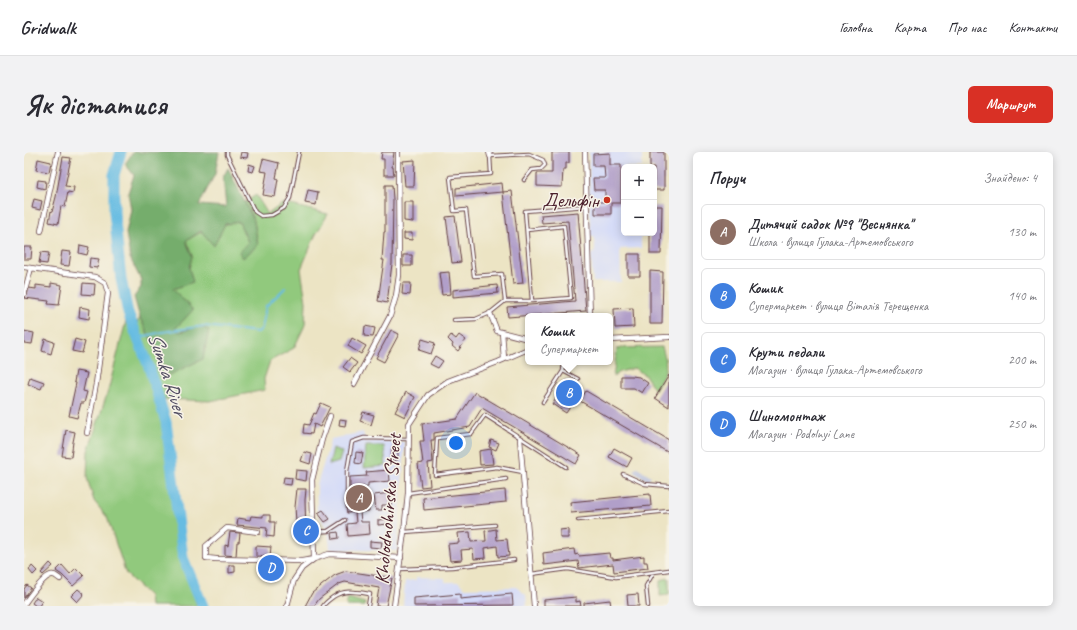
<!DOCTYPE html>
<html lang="uk">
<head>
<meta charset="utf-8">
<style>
	body { margin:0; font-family:Caveat,sans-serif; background:#f2f2f3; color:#2b2b33 }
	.controls { position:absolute; right:12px; top:12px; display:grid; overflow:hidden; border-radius:6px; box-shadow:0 2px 10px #0003 }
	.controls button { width:36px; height:36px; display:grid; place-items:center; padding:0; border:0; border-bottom:1px solid #e1e1e2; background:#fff; color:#2b2b33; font:20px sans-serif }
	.you { position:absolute; left:432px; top:291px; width:14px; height:14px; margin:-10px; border:3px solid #fff; border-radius:50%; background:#1a73e8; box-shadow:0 0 0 6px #1a73e833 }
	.badge { display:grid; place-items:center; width:26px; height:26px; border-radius:50%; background:#d93025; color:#fff; font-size:13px; font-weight:700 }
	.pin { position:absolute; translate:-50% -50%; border:2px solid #fff; box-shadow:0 1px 4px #0006 }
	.popup { position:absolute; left:501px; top:161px; width:88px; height:52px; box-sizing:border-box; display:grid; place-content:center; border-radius:6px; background:#fff; filter:drop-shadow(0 1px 3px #0005); font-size:13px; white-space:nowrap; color:#7c7c81 }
	.popup b { font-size:15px; color:#2b2b33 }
	.popup::after { content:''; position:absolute; left:50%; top:100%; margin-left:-8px; border:8px solid transparent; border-top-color:#fff }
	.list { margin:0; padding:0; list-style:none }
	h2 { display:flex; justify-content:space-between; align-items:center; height:52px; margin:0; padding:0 16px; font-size:17px }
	h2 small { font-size:13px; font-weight:400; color:#7c7c81 }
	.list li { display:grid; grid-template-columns:26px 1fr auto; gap:12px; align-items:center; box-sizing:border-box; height:56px; margin:0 8px 8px; padding:0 8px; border:1px solid #e1e1e2; border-radius:6px }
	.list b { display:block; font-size:15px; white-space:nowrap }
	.list p { margin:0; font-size:13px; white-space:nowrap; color:#7c7c81 }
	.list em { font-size:13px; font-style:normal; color:#7c7c81 }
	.map { position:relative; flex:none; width:645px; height:454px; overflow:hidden; border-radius:6px }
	header { display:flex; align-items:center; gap:24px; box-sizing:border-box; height:56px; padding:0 20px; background:#fff; border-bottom:1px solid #e1e1e2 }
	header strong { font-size:19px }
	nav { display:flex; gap:22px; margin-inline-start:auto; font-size:14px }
	.intro { display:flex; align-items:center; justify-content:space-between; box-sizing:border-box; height:96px; padding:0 24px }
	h1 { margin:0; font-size:28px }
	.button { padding:10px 18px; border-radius:6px; background:#d93025; color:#fff; font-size:14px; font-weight:700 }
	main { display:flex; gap:24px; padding:0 24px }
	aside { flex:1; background:#fff; border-radius:6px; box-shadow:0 2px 10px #0003 }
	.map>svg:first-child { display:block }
	.built { fill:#d2d9f9 }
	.industrial { fill:#bcc3de }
	.green { fill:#91c97d; stroke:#6e7454 }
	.forest { fill:#74ad6c; stroke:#5f664c }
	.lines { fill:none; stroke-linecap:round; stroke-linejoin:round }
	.stream { stroke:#66bce2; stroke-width:2 }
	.river { stroke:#66bce2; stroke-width:11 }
	.building { fill:#b19fc9 }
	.service-casing { stroke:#623d42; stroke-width:4.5 }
	.minor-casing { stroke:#623d42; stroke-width:6 }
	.service { stroke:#fff; stroke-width:2.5 }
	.minor { stroke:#fff; stroke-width:4.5 }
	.poi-dot { fill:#c8321e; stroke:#f7f3e8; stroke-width:1.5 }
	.labels { text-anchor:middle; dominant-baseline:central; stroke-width:3; stroke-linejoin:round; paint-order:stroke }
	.poi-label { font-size:20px; fill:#4a1f2b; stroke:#f7f3e8; text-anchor:end }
	.street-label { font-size:20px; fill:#4a1f2b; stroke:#f7f3e8 }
	.water-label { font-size:21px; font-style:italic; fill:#524e62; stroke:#f7f3e8 }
</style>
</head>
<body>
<header>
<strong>Gridwalk</strong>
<nav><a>Головна</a><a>Карта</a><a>Про нас</a><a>Контакти</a></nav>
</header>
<div class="intro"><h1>Як дістатися</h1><a class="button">Маршрут</a></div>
<main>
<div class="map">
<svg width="645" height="454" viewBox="0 0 645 454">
	<rect width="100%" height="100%" fill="#f7f3e8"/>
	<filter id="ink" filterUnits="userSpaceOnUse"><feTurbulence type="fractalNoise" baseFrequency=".025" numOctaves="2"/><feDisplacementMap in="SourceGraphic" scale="8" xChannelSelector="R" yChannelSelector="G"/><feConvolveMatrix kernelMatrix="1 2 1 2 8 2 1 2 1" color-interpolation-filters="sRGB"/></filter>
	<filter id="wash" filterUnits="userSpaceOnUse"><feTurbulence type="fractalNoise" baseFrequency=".012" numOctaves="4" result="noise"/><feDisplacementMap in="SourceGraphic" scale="16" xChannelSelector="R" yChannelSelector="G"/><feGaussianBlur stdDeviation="0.9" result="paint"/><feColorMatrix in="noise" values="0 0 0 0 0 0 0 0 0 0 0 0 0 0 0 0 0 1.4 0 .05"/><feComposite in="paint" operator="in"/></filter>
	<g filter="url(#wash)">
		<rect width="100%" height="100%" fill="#ece4c4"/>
		<path class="built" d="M565 0H618V15H600V81H617V96L596 97 597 130H569L567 103 571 99V86L566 83Z
			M339 280 341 289 381 290 373 399 306 397 304 379 293 360V333L307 287Z
			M392 425 421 426V430H435L441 436 492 435 502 443 503 454H379L381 429 392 428Z"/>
		<path class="industrial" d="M613 315 627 324 624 329 610 319Z"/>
		<path class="green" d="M232 43 244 62 259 51 304 62 291 84 277 117 282 150 281 173 270 196 246 209 240 227 241 238 186 249 140 247 112 172 116 166 145 223 176 174 156 180 151 177 149 136 168 129 165 116 168 104 162 89C180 77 193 73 215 70L224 90 234 93 230 69 221 50Z
			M104 161 125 215 142 270 159 406 173 454H126L125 444 102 422 83 365 70 349 63 326 64 299 84 239Z
			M638 195C645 218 642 218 631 238L621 223 610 216 596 220 589 225 593 196Z
			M342 294H360L362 314 340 316Z
			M309 296 318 300 315 310 305 313Z
			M645 426V443L636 444V428Z
			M324 446 341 451 340 454H322Z"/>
		<path class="forest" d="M109 0H195L191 22 175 53 202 55 199 25 204 16 230 69 234 93 219 106 215 100 224 90 215 70 201 72 190 94 177 79 162 89 168 104 165 116 169 130 149 137 169 158 151 177 156 180 176 174 185 178 179 207 145 223 116 166 110 145 117 135V128L106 106 102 81 107 57 104 41 110 23 101 12Z"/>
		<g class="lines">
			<path class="stream" d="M113 186 138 180 180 174 234 180 238 176 242 154 261 136"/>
			<path class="river" d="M97 0 90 23V60L97 127 104 161 125 215 142 270 159 406 179 454"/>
		</g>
		<g id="blocks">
			<path class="building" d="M217 0 224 1 223 6 216 5Z
				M358 0H370L368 15H369L370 23H360V7H357Z
				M528 0H545V11H542V17H539L538 35 513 34V21H528Z
				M626 0H640V38H630V15H626Z
				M586 1V13H597V51H587V62H571V50H581V38H570L569 26H581L580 14H569V2Z
				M39 5 47 6 41 34 50 35 49 41 44 40 41 55 37 54 34 72 25 70 27 59 28 60 32 45Z
				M14 7 27 10 25 20 12 18Z
				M239 7 255 11 252 26 254 27 251 45 239 43 243 20 236 19Z
				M391 8 390 34H381L379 9Z
				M225 12 231 14 229 20 224 19Z
				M14 28 22 29 21 37 13 35Z
				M478 31 479 40 432 44V36Z
				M361 33H368L369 47 368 112 363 151 354 149 360 108H358L360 80H361Z
				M284 38 294 40 292 53 281 51Z
				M488 39 499 131 489 132 479 40Z
				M10 47 18 49 16 58 8 56Z
				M380 50H389V70L380 69Z
				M630 54H638L637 102H626V81H630Z
				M554 60 562 159 484 165 483 155 551 149 544 69 518 71 517 63Z
				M431 64 437 110 428 111 422 65Z
				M380 81H388V88L380 87Z
				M56 93 65 95 63 103 55 101Z
				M0 95H8L7 107H0Z
				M38 99 47 100 45 114 36 113Z
				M17 100 25 101 23 112 15 111Z
				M604 102H616V124H604Z
				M379 103H388V114H379Z
				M66 106 75 107 73 116 65 115Z
				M626 119 639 120 638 172H626Z
				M425 120 427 142 418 143 415 121Z
				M27 131 38 133 35 153 24 152 25 149 0 146 3 143 5 136 12 137V133L27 135Z
				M59 131 71 132 70 143 58 142Z
				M379 131H387L386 143 378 142Z
				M473 133 474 141 429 145V138Z
				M56 155 66 157 65 167 55 165Z
				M609 156 610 175 591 176 590 157Z
				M341 174 351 176 349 185 340 184Z
				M367 178 375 182 360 210 352 206Z
				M0 179 10 181 8 192 0 191Z
				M427 183 432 187 435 183 442 188 434 199 428 194 429 192 424 187Z
				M328 186 342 194 337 202 324 194Z
				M21 187 30 190 27 202 18 199Z
				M51 187 61 190 58 201 48 199Z
				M398 187 411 191 407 202 395 198Z
				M411 204 419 209 414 216 406 212Z
				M326 206 333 211 326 220 319 215Z
				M52 219 63 221 59 239 63 240 60 251H57L53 266 45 264 52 231 50 230Z
				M645 223V255L631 246Z
				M597 224H608L615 225 624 231 618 241 610 236H597Z
				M6 225 20 230 17 237 4 232Z
				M543 228 554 234 550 240 554 243 542 261 528 252Z
				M562 239 645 288V301L556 249Z
				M382 240 391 245 381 265 371 260Z
				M451 240 557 303 552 312 458 256 446 275 410 281V288H407L409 310 404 311 406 334 397 335 394 312 399 311 396 289H400L398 272 433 267Z
				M297 251 306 255 296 275 290 272 288 282 279 281 280 272 285 273 290 261 292 262Z
				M339 260 350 263 347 273 336 269Z
				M316 267 322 268 321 274 315 273Z
				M42 278 51 280 49 290 47 305 38 304Z
				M467 288 475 291 472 298 465 295Z
				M374 295V308L368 309V296Z
				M590 296 608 306 603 315 585 305Z
				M467 297 469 312 456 313 455 299Z
				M280 300 288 302 286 312 277 309Z
				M332 300 339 301 337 312 331 311Z
				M272 318 283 319 282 329 271 327Z
				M365 318 366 329 344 331V334L326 336V325L343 324 342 320Z
				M260 325 268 326 267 333 259 332Z
				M273 337H282L281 348 282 384H273L271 355Z
				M481 338 482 350 400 358 399 346Z
				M367 341 368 353H358V358H352L350 343Z
				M626 342 627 354 547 361 546 350Z
				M344 346 345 359 336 360 337 370H345L346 382 324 384 323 372 332 371 331 360 323 361 321 348Z
				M299 358 306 367 301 370 294 361Z
				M239 363H246V370H251L250 385 242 384 243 376 213 373 214 366 226 368 227 364 239 365Z
				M364 367 365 372 354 373V368Z
				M472 377 473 388 483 387 485 404 474 405 473 394 461 396 462 406 450 407 449 397 437 398 438 408 426 409 424 392 435 391 434 381 446 380 447 390 462 389 461 379Z
				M544 377V386H536V378Z
				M206 380 216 381 215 390H213L212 404 201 403V393L204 394Z
				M314 380 315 386 309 387 308 381Z
				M346 389 358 390 357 396 346 395Z
				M232 394 247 395 246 405 232 404Z
				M550 397 551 403 554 402 555 404 585 401 586 406H589V408L620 404V410H623L624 416 590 420 589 412 555 416 554 409 520 413 519 401Z
				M26 411 29 414 19 423 17 421Z
				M251 412V419L243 420 242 413Z
				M38 413 46 422 52 416 60 424 49 434 38 423 32 419Z
				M205 413H211V420L205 421Z
				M8 414 13 419 9 423 5 418Z
				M322 419 368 426 362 454H352L355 436 321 430 315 432 295 447 290 454H281L288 441 311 423Z
				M3 433 7 436 0 446V437Z
				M54 437 60 442 53 450 47 444Z
				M436 442V447L488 442 489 453 390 454V446Z
				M614 442 615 454H604L603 443Z
				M12 445 18 449 15 454H12L8 451Z
				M552 445V450L556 449 557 454H520V448Z
				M586 448 587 454H560V451Z"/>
		</g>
	</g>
	<g filter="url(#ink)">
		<use href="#blocks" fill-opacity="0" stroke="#623d42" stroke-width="1"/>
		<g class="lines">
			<defs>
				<path id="service" d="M203 0V3L231 60 237 64 248 63 260 56 266 46 275 0
					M481 149 478 122 450 124 442 58 430 59 426 25 467 22 466 4 505 2 519 8 521 13 517 17 508 18 500 28
					M508 149 501 59 562 54
					M430 168 452 167 466 161 481 149H508L547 146 540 74 503 78
					M539 219 554 227
					M519 250 539 219 540 210
					M499 320 473 315 411 323 413 286 447 282 461 263 542 315
					M599 322 621 332 645 334
					M384 341 482 327
					M323 343V319L328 290 340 286 384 287
					M554 368 645 359
					M289 380 304 379 321 368
					M380 380 471 373
					M376 417 428 415 490 408
					M507 422 544 417 592 425 645 418
					M299 454C302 450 305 448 309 445 321 437 332 440 346 442L344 454
					M624 454 622 434 630 420"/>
				<path id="minor" d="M465 0 466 4
					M561 0 566 164
					M17 79 34 0
					M0 115 71 125 81 131 84 141 72 232 63 281
					M0 142 7 116
					M466 161 473 179 504 187
					M478 180 480 207
					M586 188 645 185
					M330 232 366 164 372 144 375 123 374 0
					M496 287 510 454
					M234 380 203 376 182 394V406L192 407 278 409 290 407 288 328 298 287 306 264
					M0 452C5 445 19 425 27 423 31 422 33 425 36 427
					M263 454 270 428 278 416 290 407 305 402 377 406
					M370 454 380 380 384 341 385 272 404 243 424 229 474 210 504 197"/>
			</defs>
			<use href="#service" class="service-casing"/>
			<use href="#minor" class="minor-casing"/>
			<use href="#service" class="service"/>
			<use href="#minor" class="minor"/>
		</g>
	</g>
	<circle class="poi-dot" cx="583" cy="48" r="4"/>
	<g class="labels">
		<g class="poi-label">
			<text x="575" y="48">Дельфін</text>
		</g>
		<g class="street-label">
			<text transform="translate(364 357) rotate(-85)">Kholodnohirska Street</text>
		</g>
		<g class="water-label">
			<text transform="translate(144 222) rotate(72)">Sumka River</text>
		</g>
	</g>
</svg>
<div class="controls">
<button>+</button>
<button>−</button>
</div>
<div class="you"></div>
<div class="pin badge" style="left:335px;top:346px;background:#8d6e63">A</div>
<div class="pin badge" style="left:545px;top:241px;background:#3f7fe0">B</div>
<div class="popup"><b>Кошик</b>Супермаркет</div>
<div class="pin badge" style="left:282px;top:379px;background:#3f7fe0">C</div>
<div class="pin badge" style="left:247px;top:416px;background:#3f7fe0">D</div>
</div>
<aside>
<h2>Поруч<small>Знайдено: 4</small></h2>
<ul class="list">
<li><span class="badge" style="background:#8d6e63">A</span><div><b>Дитячий садок №9 &quot;Веснянка&quot;</b><p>Школа · вулиця Гулака-Артемовського</p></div><em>130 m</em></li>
<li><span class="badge" style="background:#3f7fe0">B</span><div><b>Кошик</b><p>Супермаркет · вулиця Віталія Терещенка</p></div><em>140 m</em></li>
<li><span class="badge" style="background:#3f7fe0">C</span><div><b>Крути педали</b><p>Магазин · вулиця Гулака-Артемовського</p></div><em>200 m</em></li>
<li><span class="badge" style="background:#3f7fe0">D</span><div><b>Шиномонтаж</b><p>Магазин · Podolnyi Lane</p></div><em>250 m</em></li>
</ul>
</aside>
</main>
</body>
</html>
